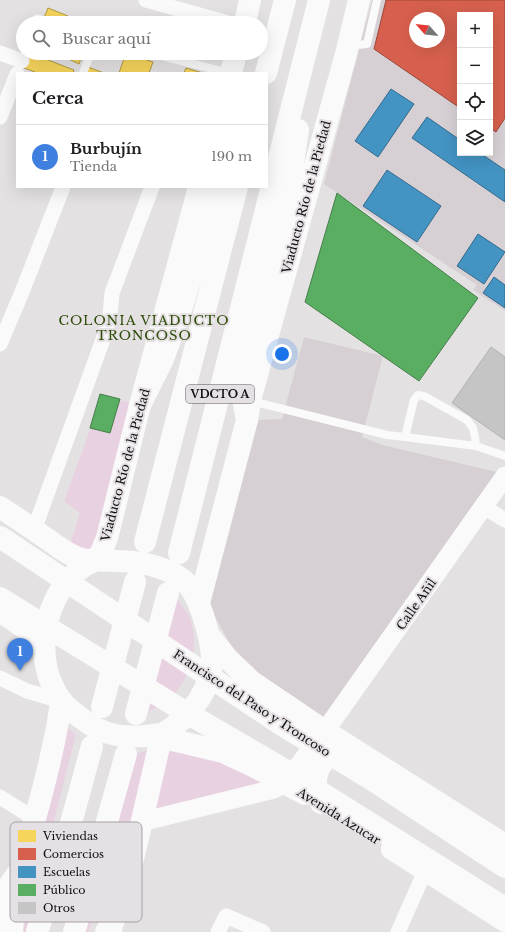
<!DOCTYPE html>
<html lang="es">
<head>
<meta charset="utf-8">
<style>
	body { margin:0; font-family:"Libre Baskerville",serif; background:#f2f2f2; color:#202124 }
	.controls { position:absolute; right:12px; top:12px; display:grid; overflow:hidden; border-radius:0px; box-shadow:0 4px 16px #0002 }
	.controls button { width:36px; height:36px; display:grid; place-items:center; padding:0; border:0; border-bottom:1px solid #e0e0e0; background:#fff; color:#202124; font:20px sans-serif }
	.compass { position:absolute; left:409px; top:12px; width:36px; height:36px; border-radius:50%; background:#fff; box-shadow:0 4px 16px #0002; rotate:297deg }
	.you { position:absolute; left:282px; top:354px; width:14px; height:14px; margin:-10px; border:3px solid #fff; border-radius:50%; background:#1a73e8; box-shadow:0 0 0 6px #1a73e833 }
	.badge { display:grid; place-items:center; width:26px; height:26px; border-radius:50%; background:#5a585a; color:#fff; font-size:13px; font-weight:700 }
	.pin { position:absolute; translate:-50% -33px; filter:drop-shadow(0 1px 2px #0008) }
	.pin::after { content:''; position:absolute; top:21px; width:14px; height:12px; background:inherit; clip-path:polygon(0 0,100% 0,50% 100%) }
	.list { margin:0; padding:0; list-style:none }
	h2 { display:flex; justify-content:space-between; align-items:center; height:52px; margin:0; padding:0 16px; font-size:17px }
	h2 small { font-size:13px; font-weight:400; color:#757577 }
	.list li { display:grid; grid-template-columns:26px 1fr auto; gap:12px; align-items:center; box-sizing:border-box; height:64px; padding:0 16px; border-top:1px solid #e0e0e0 }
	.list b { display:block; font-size:15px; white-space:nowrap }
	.list p { margin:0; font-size:13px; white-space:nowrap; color:#757577 }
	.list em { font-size:13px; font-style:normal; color:#757577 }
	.icon { flex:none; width:22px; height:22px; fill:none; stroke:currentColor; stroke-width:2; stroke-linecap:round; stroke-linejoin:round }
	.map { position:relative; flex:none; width:505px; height:932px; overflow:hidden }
	.search { position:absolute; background:#fff; box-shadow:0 4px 16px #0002; left:16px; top:16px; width:252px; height:44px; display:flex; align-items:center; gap:10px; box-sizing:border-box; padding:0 14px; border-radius:22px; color:#757577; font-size:15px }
	.panel { position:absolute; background:#fff; box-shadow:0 4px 16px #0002; left:16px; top:72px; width:252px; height:116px; border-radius:0px }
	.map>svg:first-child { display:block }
	.built { fill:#d6d0d4; fill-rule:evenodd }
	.green { fill:#e8d2e2 }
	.homes { fill:#f6d55c; stroke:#b19a45 }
	.shops { fill:#d6604d; stroke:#9b483b; fill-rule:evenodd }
	.schools { fill:#4393c3; stroke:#346b8d }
	.public { fill:#5aae61; stroke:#447e49 }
	.building { fill:#c6c5c5; stroke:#b2b2b2 }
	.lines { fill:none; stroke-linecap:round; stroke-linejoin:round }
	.service { stroke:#fbfafb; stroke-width:8 }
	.minor { stroke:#fbfafb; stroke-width:15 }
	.tertiary { stroke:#fbfafb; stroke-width:19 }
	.secondary { stroke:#fbfafb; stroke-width:22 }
	.trunk { stroke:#fbfafb; stroke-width:22 }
	.motorway { stroke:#fbfafb; stroke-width:22 }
	.labels { text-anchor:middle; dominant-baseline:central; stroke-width:4; stroke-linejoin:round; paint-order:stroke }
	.shield { fill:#e5e0e4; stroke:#504e50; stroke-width:1 }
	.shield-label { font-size:11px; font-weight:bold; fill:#100f10 }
	.street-label { font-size:12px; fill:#100f10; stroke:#e5e0e4 }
	.neighbourhood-label { font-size:13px; letter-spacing:1px; fill:#2f4e09; stroke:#e5e0e4 }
	.key { fill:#e5e0e4; stroke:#a5a1a4; stroke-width:1 }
	.key-label { font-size:11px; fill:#100f10 }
</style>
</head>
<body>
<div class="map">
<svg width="505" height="932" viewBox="0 0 505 932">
	<rect width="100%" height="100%" fill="#e4e1e3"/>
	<path class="built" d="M372 0H505V311L473 290 477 285 324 184ZM460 15H490V153H460ZM415 18H439V42H415Z
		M304 337 383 356 362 437 382 445 497 472 327 720 257 675 235 653 206 600 252 420 282 419Z"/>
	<path class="green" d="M111 400 134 402 103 535 90 552 70 544 80 513 64 501 95 416Z
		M175 597C180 604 187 610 190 618 200 646 191 677 171 698 164 705 154 709 146 712Z
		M65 725 76 735 26 930 25 932H20L34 862Z
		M152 749 130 825 119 860 88 932H83L135 754Z
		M168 751 198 756 229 762 269 781 153 810Z"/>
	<path class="homes" d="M48 8 68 16 65 23H42Z
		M30 53H50L48 60 74 70 73 73H34L35 72 24 68Z
		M56 53H83L79 64Z
		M126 53 153 62 149 73H119Z
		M88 67 104 73H86Z
		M186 68 203 73H184Z"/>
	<path class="shops" d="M386 0H505V118L496 132 490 128V15H460V108L374 49ZM415 18H439V42H415Z"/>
	<path class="schools" d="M391 89 414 104 378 157 355 141Z
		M427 117 460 140V153H480L505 170V202L412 138Z
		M387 170 441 206 417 242 363 206Z
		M478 234 505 252 484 284 457 266Z
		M494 277 505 285V308L483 293Z"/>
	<path class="public" d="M337 193 478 298 419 381 305 302Z
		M100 394 120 399 110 433 90 428Z"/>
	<path class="building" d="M491 347 505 357V440L452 403Z"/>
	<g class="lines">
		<path class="service" d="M348 46 367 44 377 0
			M150 53 229 73
			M83 73 91 53
			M252 401 387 435 405 437
			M476 446 475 437 473 428 467 420 424 396 418 395 414 400 405 437 476 446 505 456"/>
		<path class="minor" d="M146 0 228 23
			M37 23 38 22
			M0 53 22 61
			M0 117 17 74
			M0 344 22 292 63 187
			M484 507 505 520
			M34 530 106 331 110 315 112 293 152 187
			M0 678 27 691 61 701
			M0 797 35 819
			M0 892 15 871
			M218 932 226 916 263 932
			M398 932 425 871"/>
		<path class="tertiary" d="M141 822 274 789 285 783 325 731 505 476"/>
		<path class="secondary" d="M245 23 250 0
			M231 73 236 53
			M199 187 140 405 107 538C104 545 101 554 96 560 94 562 89 563 86 565 73 573 64 583 57 596 40 628 39 670 61 700 66 707 74 713 81 718 91 726 103 733 116 735 132 738 147 736 162 734L169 739 223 752 253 766 305 794
			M0 507C17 518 33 529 50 541 60 548 70 556 82 559 93 561 104 560 115 561 138 561 160 565 179 577 192 585 198 601 203 615 207 628 211 642 212 656 213 689 189 719 162 734L134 855 110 932
			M199 603 247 420 250 400 346 54 359 0
			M0 611 33 634 44 649
			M209 635 228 659 251 681 325 731 505 845
			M321 803C319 797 316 791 316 785 315 765 329 751 348 749
			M392 849 505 921
			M0 932C17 884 31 835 44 785 51 757 58 729 61 701"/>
		<path class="trunk" d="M0 537 282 725 371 779 505 867
			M0 598 182 710 285 770 505 908"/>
		<path class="motorway" d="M266 73 285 0
			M140 405 163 359 181 310 218 187
			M247 420 243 399 246 372 287 203 298 130
			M145 542 237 187
			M179 553 212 423 319 0
			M102 707 135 582
			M136 714 168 593
			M12 932 16 888
			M37 932 59 867 92 746
			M74 932 90 882 126 754
			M106 932 114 918"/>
	</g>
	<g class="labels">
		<rect class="shield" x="186" y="385" width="68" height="18" rx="3"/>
		<g class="shield-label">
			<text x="220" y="394">VDCTO A</text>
		</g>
		<g class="street-label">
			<text transform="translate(306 197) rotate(-75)">Viaducto Río de la Piedad</text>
			<text transform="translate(125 465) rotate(-75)">Viaducto Río de la Piedad</text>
			<text transform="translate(416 604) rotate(-55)">Calle Añil</text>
			<text transform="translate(252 703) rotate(33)">Francisco del Paso y Troncoso</text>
			<text transform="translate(339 816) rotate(32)">Avenida Azucar</text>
		</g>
		<g class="neighbourhood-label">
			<text x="144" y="320">COLONIA VIADUCTO<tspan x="144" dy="15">TRONCOSO</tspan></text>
		</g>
	</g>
	<rect x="10" y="822" width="132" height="100" rx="6" class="key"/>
	<rect x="18" y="830" width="18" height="12" fill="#f6d55c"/>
	<rect x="18" y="848" width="18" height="12" fill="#d6604d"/>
	<rect x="18" y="866" width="18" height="12" fill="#4393c3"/>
	<rect x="18" y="884" width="18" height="12" fill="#5aae61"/>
	<rect x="18" y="902" width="18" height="12" fill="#c6c5c5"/>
	<g class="key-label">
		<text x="43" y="840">Viviendas</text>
		<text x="43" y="858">Comercios</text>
		<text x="43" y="876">Escuelas</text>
		<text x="43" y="894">Público</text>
		<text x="43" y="912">Otros</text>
	</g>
</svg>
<div class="controls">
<button>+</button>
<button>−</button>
<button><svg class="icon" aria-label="locate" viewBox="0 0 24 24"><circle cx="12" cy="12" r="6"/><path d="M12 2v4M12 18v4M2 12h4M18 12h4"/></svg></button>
<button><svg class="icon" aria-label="layers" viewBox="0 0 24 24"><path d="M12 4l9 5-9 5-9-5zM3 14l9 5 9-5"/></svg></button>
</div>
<svg class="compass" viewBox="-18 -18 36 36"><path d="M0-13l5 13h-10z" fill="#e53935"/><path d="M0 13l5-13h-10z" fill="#757577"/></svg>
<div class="you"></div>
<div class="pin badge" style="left:20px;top:671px;background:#3f7fe0">1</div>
<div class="search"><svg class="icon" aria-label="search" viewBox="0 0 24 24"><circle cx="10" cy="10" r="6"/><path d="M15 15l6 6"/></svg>Buscar aquí</div>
<section class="panel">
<h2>Cerca<small></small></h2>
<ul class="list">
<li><span class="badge" style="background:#3f7fe0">1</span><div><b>Burbujín</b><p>Tienda</p></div><em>190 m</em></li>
</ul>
</section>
</div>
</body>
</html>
